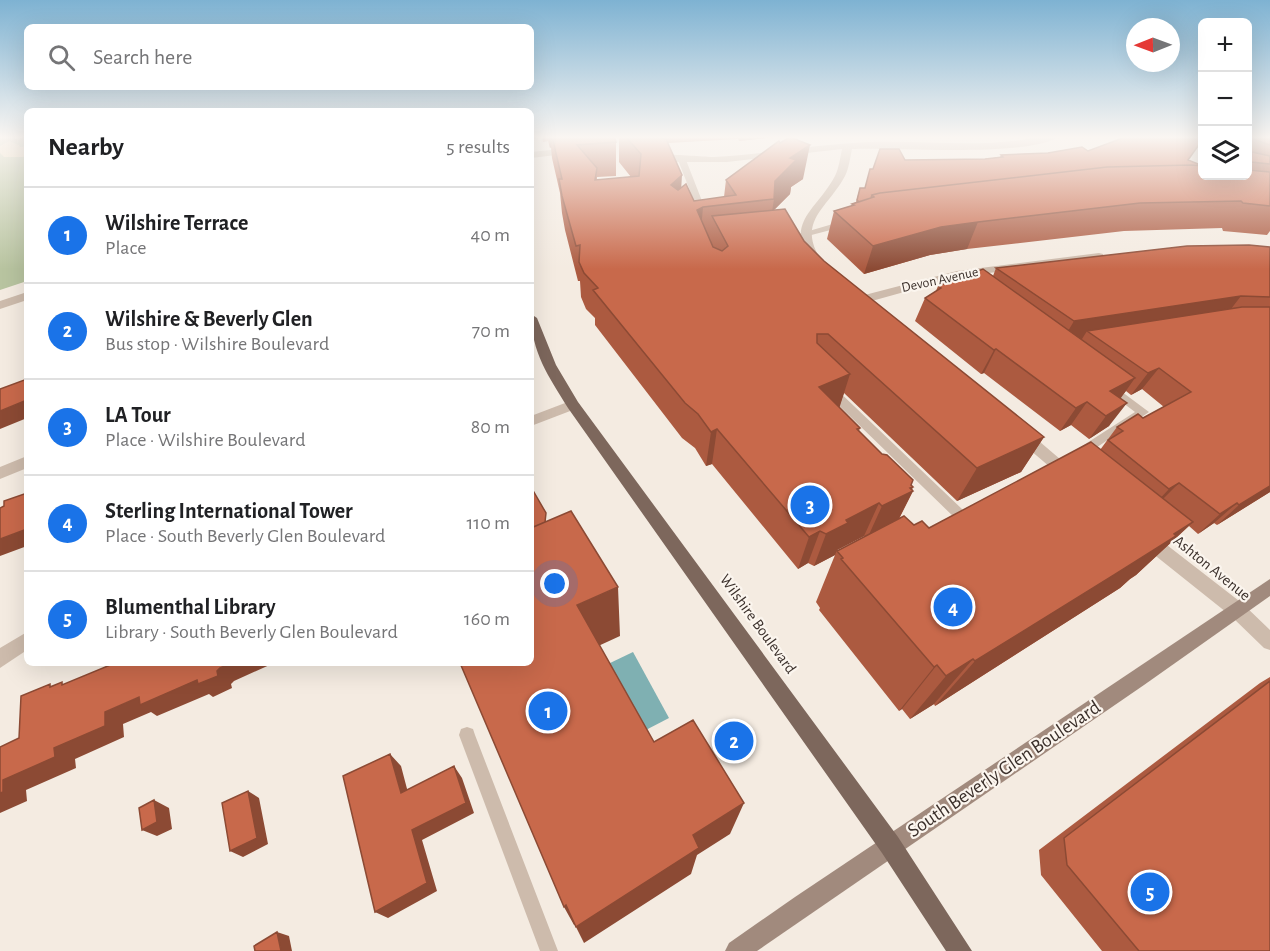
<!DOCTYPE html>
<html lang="en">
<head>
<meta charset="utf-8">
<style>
	body { margin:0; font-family:"Alegreya Sans",sans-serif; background:#f2f2f2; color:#202124 }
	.controls { position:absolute; right:18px; top:18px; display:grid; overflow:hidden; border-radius:9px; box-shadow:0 6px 24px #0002 }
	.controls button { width:54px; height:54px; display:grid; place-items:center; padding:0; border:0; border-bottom:2px solid #e0e0e0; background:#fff; color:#202124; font:30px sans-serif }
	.compass { position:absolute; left:1126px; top:18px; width:54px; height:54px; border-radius:50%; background:#fff; box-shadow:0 6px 24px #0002; rotate:269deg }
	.you { position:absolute; left:555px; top:584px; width:21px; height:21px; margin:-15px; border:4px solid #fff; border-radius:50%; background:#1a73e8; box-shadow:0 0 0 9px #1a73e833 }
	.badge { display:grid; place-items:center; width:39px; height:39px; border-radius:50%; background:#1a73e8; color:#fff; font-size:20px; font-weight:700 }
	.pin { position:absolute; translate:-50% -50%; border:3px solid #fff; box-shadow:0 2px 6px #0006 }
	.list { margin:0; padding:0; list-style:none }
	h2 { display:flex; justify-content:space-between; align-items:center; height:78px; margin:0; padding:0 24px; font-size:26px }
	h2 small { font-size:20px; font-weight:400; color:#757577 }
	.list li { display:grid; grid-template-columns:39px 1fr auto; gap:18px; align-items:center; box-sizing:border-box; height:96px; padding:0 24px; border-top:2px solid #e0e0e0 }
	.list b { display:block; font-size:22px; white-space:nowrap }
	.list p { margin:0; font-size:20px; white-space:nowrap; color:#757577 }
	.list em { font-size:20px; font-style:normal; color:#757577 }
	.icon { flex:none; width:33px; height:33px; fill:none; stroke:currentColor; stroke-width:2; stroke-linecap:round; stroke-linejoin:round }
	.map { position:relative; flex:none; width:1270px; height:951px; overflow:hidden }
	.search { position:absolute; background:#fff; box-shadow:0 6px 24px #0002; left:24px; top:24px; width:510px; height:66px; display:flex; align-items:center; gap:15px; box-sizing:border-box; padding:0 21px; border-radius:9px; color:#757577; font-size:22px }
	.panel { position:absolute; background:#fff; box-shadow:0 6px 24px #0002; left:24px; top:108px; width:510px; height:558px; border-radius:9px }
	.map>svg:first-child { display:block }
	.green { fill:#b8c4a0 }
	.sand { fill:#efdcb8 }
	.water { fill:#7fb0b2 }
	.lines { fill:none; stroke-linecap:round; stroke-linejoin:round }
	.lane { fill:#cdbbac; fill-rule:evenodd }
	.street { fill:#cdbbac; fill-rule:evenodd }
	.secondary { fill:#a18a7d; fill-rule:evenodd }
	.primary { fill:#7d675c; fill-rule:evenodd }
	.wall { fill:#ac5a40; fill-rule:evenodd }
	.shaded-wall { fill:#8c4a34 }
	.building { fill:#c8694b; stroke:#8c4a34; stroke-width:1.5 }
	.labels { text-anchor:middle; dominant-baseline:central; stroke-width:4.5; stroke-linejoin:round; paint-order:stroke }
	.far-street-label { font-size:14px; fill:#3b302b; stroke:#fbf5ee }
	.street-label { font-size:16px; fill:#3b302b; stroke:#fbf5ee }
	.near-street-label { font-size:20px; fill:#3b302b; stroke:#fbf5ee }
</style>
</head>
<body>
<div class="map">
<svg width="1270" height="951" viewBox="0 0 1270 951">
	<rect width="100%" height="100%" fill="#f4ebe1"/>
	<path class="green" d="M0 136H27V281L0 290Z"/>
	<path class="sand" d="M9 141 19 145 20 147 27 146V155L23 157H4L0 153V146Z"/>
	<path class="water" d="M633 652 669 718 642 732 608 664Z"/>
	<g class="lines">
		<path class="lane" d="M679 158 686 160 702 201 700 207 687 215 683 212 693 204 694 201 678 160Z
			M843 221 846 222V226L796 239 792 236Z
			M1110 383 1149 412 1084 456H1076L1074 453 1076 450 1135 412 1106 390 1105 387Z
			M829 385 833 386 963 510 970 507 974 508 976 512 974 516 962 522 958 521 825 392 824 389Z
			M467 727 473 729 475 735 558 951H540L459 735 461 729Z"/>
		<path class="street" d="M1043 136H1060C1028 158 896 147 852 149 850 158 849 168 845 176 828 208 796 221 821 260L815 263 811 262C784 222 817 210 835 176 839 168 840 158 842 149L727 162H679L656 160 651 157C658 152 701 157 714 157 766 154 817 144 870 142 927 140 986 149 1043 136Z
			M570 148 575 151 573 153 531 158V152Z
			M1099 253 1103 254V258L958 277 861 304 855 300 857 297 957 271Z
			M27 292V300L0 309V301Z
			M573 400 580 405 578 408 531 426V416Z
			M1021 429 1026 430 1074 471 1076 475 1074 479H1064L1016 438 1014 434 1016 430Z
			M27 456V468L0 479V467Z
			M1148 533 1154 535 1243 604 1270 630V650L1264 648 1231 616 1142 545 1140 540 1142 535Z
			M27 632V650L0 668V648Z"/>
		<path class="secondary" d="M1270 579V596L1144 685 757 951H725L729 943 795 897Z"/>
		<path class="primary" d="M531 314 537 318 556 365 578 402 898 837 972 951H946L882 853 568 408C549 377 531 352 531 314Z"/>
	</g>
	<path class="wall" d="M542 136H614L616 142V176L597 177V180L631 177 619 162V136H651L664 139V136H784L739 141 738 139 668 143 681 187 694 201 724 197 726 180 803 179 791 187 790 194 774 210 824 261 1044 437 1021 472 957 501 844 393 839 407 860 428 859 431 911 485 913 491 899 519 914 525 929 528 1100 450 1117 427 1143 418 1164 407 1142 389 1131 395 1126 391 1120 398 1109 426 1089 439 1071 425 1060 431 984 373 981 374 915 321 925 298 936 291 938 286 993 276 996 268 1270 247V492L1217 525 1214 523 1198 534 1189 526 1136 575 1130 579 1120 588 935 706 934 704 910 719 902 709 899 711 819 610 820 608 816 602 835 555 814 566 808 563 798 569 712 464 706 466 695 448 682 438 595 325V318L586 309 581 297 580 281H578L565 230 562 213 560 193 552 158 551 147 550 148 548 141 543 142ZM864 536H865L837 551V550Z
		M1248 136H1270V231L1267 235 1223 231 1222 228 1124 231 967 249 930 255 864 274 827 239 834 211 851 206 852 204 856 202 860 188H865L873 169 905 160 985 159 1000 157 1001 155 1088 151 1188 160 1203 166 1248 176V159L1251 153 1248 152Z
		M1270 677V951H1102L1041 875 1039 850 1260 683Z"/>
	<path class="shaded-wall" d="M549 136H550L551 147 550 148Z
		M739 136H784L739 141Z
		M810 145 803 179 791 187 790 194 772 212 774 199 775 181 790 158Z
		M682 175 680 209 671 185Z
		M703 207 700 242 697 210Z
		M978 222 967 249 930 255 864 274 873 246 941 227Z
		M1241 296 1224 318 1087 331 1082 339 1061 343 1074 321Z
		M996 349 984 373 981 374 994 350Z
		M1159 368 1142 389 1131 395 1148 373Z
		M850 374 839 409 819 387Z
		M1135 378 1118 402 1110 391Z
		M27 400V418L0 429V411Z
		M1087 402 1071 425 1060 431 1076 408Z
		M1127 403 1109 426 1089 439 1106 416Z
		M717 429 712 464 706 466 711 432Z
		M1044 437 1021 472 957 501 977 468Z
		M1179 483 1159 503 1150 509 1169 489Z
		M1270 486V492L1217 525 1239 505Z
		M913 487 911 492 913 491 896 524 867 539 882 506Z
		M879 503 864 536 837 550 835 555 814 566 826 534 846 520Z
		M1237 503 1214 523 1198 534 1220 514Z
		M1193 522 1136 575 1130 579 1120 588 935 706 975 661Z
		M27 529V546L0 556V539Z
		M820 531 808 563 798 569 809 537Z
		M618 587 620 636 583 653 577 605Z
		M973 659 934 704 910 719 946 676Z
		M232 663H274L234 681 231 684 232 688 213 697 209 694 157 716 151 712 123 724 124 737 75 759 76 768 26 790 27 801 0 813V793L3 780 54 748 105 712 139 697 217 671 220 668Z
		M937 665 902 709 899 711 934 667Z
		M390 754 401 766 411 804 401 793Z
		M454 766 462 778 474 813 422 840 437 891 388 918 375 912 412 830Z
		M248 791 259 798 268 844 243 857 230 851Z
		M154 800 169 808 172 829 157 836 142 830Z
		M744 803 730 834 697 855 691 874 584 943 576 927 693 835Z
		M566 905 576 924 574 925 564 907Z
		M277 932 289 936 292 951H281Z"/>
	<path class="building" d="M552 136H614L616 142 577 145 597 168 595 180 639 176 641 154 625 136H651L666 139 682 175 671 185 678 190 686 184 694 201 736 195 726 180 779 141 780 143 790 137 810 145 790 158 796 160 775 181 774 199 703 207 697 210 713 247 722 251 728 246 712 216 785 209 804 241 824 261 1044 437 977 468 828 334H817V343L850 374 819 387 860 428 857 429 882 454 887 455 913 480 911 485 913 487 910 488 913 491 882 506 879 503 846 520 848 523 826 534 820 531 809 537 717 429 711 432 698 414 685 403 593 290 598 288 584 273 579 262 580 245 576 246 562 196 559 179H562Z
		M1128 136H1203V139L1188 160 1203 166 1191 165 1107 167 880 193 872 195 871 198 859 202 857 200 860 188H865L870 169H873L880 149H899L905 160 985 159 1003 157 1001 155 1048 153 1082 147 1088 151Z
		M1248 136H1270V145L1248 137Z
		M1252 152 1270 156V164L1251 162Z
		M1191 165 1203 166V176H1248V170L1270 172V206L1243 203 1241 201 1140 203 978 222 941 227 873 246 834 211 854 205 852 204 874 197 872 195 880 193 1107 167Z
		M1249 245 1270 247V297L1241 296 1074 321 996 268 1187 246Z
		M983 269 1135 378 1110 391 1127 403 1106 416 1087 402 1076 408 996 349 994 350 925 298 941 288 938 286Z
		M1242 307H1270V486L1239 505 1237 503 1220 514 1179 483 1169 489 1108 440 1123 431 1117 427 1138 414 1143 418 1191 392 1159 368 1148 373 1087 331Z
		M27 379V400L0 411V389Z
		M1091 442 1193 522 1174 534 1176 536 1114 575 975 661 973 659 946 676 937 665 934 667 841 559 843 558 837 551 904 516 914 525 922 521 929 528Z
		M531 487 546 513 545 522 531 528Z
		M27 493V529L0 539V508L4 506V501Z
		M571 511 618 587 577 605 654 742 693 720 744 803 693 835 699 848 576 927 566 905 564 907 460 663H531V528Z
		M115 663H232L220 668 217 671 218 676 198 684 197 680 140 705 139 697 105 712V726L54 748 55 757 3 780V792L0 793V747L19 738 21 696 50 684V687L62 682V685Z
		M1270 681V951H1139L1067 865 1064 838Z
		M390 754 401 793 454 766 466 803 412 830 427 883 375 912 343 776Z
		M248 791 257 838 230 851 222 803Z
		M154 800 157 822 142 830 139 808Z
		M277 932 281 951H255L254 946Z"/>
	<linearGradient id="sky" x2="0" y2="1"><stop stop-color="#7eb2d2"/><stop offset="0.51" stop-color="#faf6f2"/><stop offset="1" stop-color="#faf6f2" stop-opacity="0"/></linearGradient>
	<rect width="1270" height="269" fill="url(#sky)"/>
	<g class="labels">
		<g class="far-street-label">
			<text transform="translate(940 280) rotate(-12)">Devon Avenue</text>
		</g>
		<g class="street-label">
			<text transform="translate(1212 568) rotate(39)">Ashton Avenue</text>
			<text transform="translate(758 624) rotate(54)">Wilshire Boulevard</text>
		</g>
		<g class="near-street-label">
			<text transform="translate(1004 769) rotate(-34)">South Beverly Glen Boulevard</text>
		</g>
	</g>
</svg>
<div class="controls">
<button>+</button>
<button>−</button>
<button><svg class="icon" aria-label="layers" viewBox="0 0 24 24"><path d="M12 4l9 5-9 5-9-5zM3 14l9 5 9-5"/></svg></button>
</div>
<svg class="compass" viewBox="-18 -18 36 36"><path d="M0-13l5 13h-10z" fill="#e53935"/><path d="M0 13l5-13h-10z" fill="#757577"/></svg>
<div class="you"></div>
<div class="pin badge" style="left:548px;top:711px">1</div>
<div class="pin badge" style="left:734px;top:741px">2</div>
<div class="pin badge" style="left:810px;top:505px">3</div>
<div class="pin badge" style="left:953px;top:607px">4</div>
<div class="pin badge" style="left:1150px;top:892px">5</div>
<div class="search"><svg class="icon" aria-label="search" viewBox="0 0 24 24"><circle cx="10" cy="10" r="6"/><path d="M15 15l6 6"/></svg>Search here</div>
<section class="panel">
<h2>Nearby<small>5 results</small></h2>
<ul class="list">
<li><span class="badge">1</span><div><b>Wilshire Terrace</b><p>Place</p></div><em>40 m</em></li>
<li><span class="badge">2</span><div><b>Wilshire &amp; Beverly Glen</b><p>Bus stop · Wilshire Boulevard</p></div><em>70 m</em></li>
<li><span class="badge">3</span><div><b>LA Tour</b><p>Place · Wilshire Boulevard</p></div><em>80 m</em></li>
<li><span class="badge">4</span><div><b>Sterling International Tower</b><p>Place · South Beverly Glen Boulevard</p></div><em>110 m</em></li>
<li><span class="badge">5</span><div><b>Blumenthal Library</b><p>Library · South Beverly Glen Boulevard</p></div><em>160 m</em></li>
</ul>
</section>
</div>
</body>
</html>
